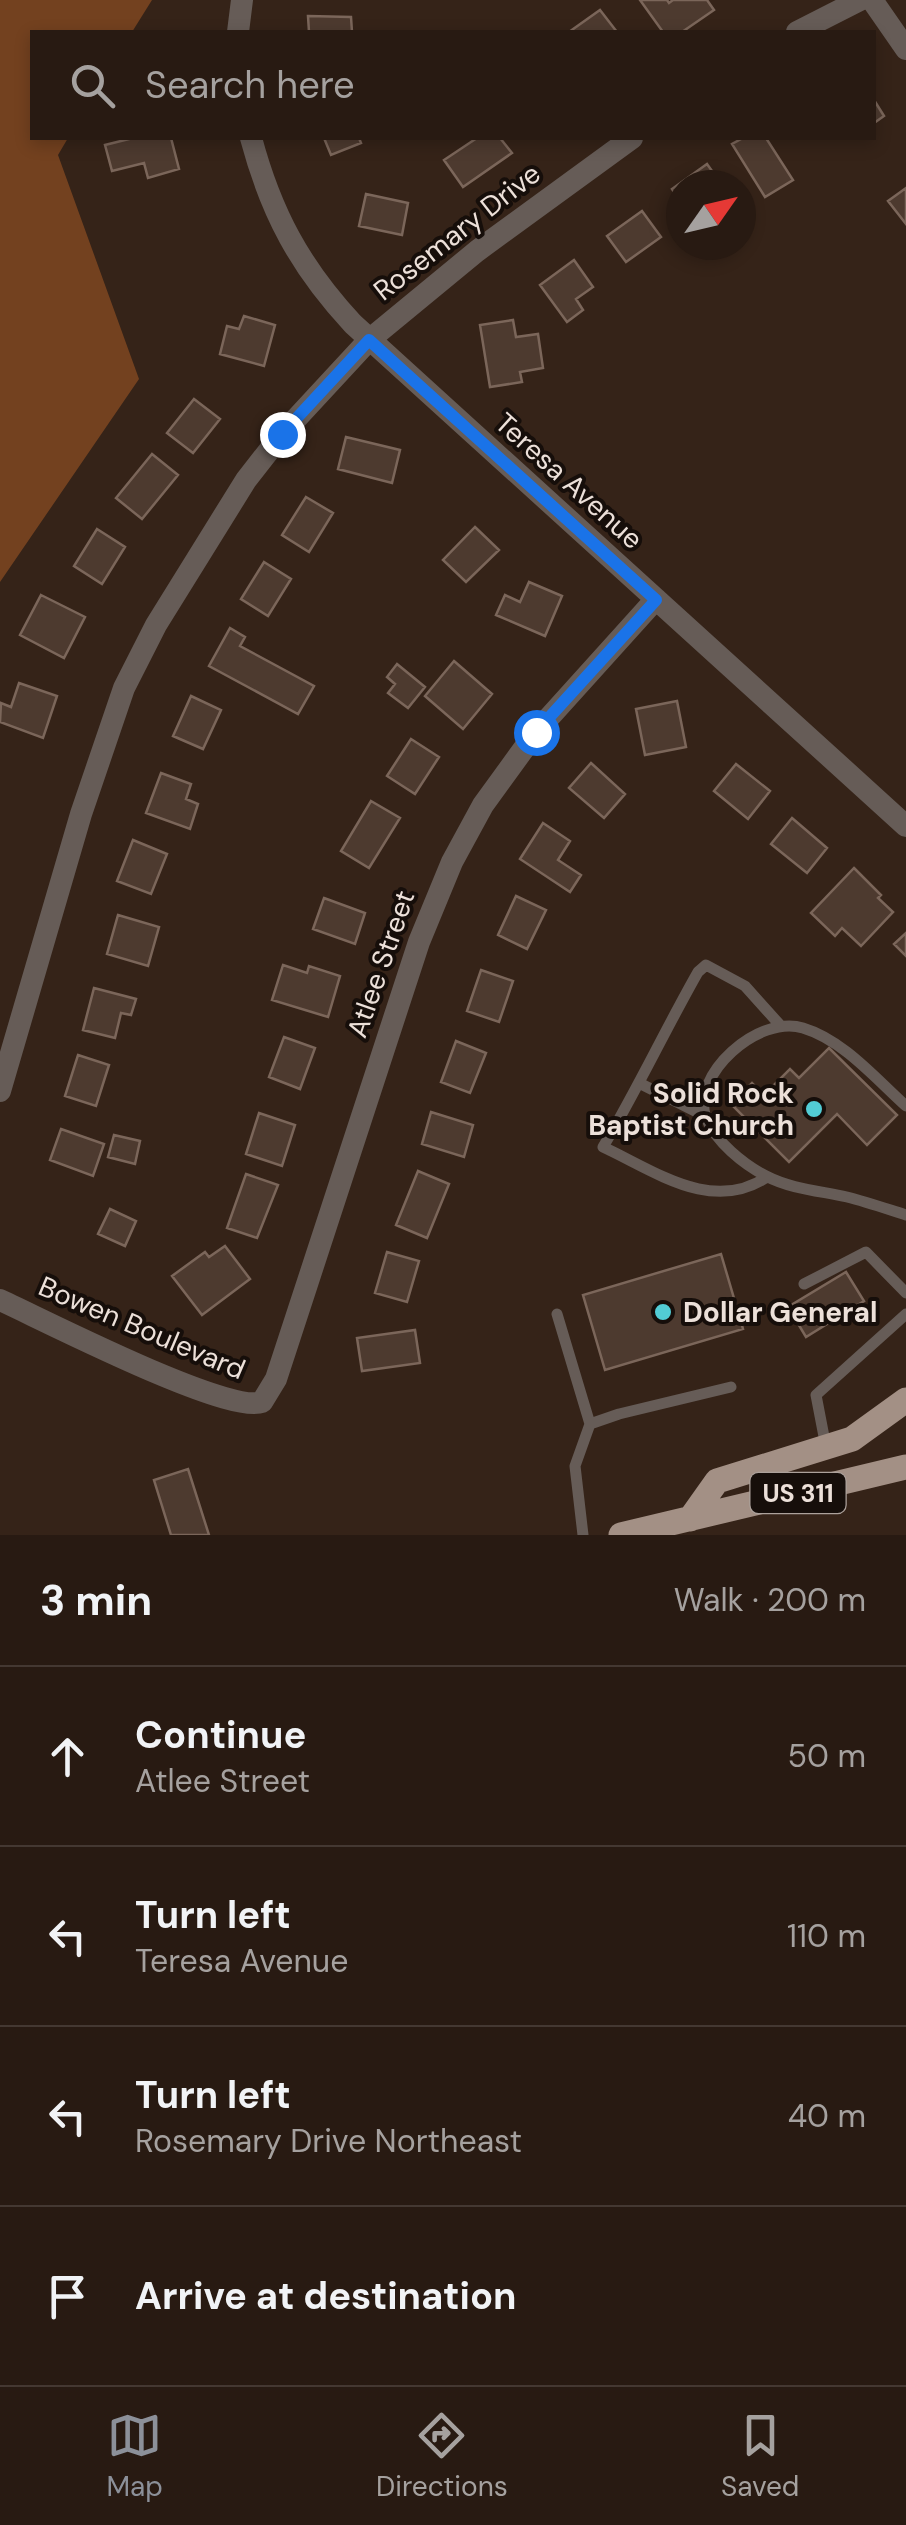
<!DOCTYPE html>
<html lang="en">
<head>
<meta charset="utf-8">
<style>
	body { margin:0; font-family:"DM Sans",sans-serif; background:#30231b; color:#f1f3f6 }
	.compass { position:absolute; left:666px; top:170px; width:90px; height:90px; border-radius:50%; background:#281a12; box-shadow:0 5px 15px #0003; rotate:56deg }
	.stop { position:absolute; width:30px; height:30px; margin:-22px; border:8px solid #1a73e8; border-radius:50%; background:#fff }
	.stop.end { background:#1a73e8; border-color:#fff; box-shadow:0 2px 10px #0008 }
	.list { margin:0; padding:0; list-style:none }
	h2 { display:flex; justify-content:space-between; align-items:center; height:130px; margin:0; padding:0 40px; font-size:42px }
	h2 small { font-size:32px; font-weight:400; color:#a5a19f }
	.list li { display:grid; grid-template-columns:65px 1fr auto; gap:30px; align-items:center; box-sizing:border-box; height:180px; padding:0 40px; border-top:2px solid #443832 }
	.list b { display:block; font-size:38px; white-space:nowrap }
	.list p { margin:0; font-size:32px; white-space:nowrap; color:#a5a19f }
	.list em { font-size:32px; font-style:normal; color:#a5a19f }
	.icon { flex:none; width:55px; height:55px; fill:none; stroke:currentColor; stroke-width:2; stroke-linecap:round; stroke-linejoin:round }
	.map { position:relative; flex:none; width:906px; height:1535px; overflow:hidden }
	.search { position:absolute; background:#281a12; box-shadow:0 5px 15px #0003; left:30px; right:30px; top:30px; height:110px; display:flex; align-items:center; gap:25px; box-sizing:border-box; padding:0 35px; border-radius:0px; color:#a5a19f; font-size:38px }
	.sheet { height:850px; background:#281a12 }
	nav { display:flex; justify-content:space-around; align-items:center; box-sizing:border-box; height:140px; border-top:2px solid #443832; background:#281a12; font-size:28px; color:#a5a19f }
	nav a { display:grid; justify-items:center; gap:5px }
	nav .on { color:#8c9099 }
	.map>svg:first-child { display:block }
	.green { fill:#73411f }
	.building { fill:#4d3a2f; stroke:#7b665a; stroke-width:2.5 }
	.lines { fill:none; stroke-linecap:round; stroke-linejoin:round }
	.lane { stroke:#665c57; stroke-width:11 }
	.street { stroke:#665c57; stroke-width:22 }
	.primary { stroke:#a39085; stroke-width:25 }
	.route { stroke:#1a73e8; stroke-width:12 }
	.poi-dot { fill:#52ccd5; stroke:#160e0a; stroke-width:4 }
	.labels { text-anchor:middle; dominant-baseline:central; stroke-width:8; stroke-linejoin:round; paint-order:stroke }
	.shield { fill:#160e0a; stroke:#aca19b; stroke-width:2.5 }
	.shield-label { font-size:25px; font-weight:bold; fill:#ece0d9 }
	.street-label { font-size:28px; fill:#ece0d9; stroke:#160e0a }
	.poi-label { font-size:28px; font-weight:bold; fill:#ece0d9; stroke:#160e0a; text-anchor:end }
</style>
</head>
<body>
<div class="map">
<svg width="906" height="1535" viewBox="0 0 906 1535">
	<rect width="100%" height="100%" fill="#352318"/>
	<path class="green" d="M0 0H152L132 32H32V138H68L58 155 139 379 0 582Z"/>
	<path class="building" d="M640 0H667L669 3 673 0H707L714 10 682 32H663Z
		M600 10 617 32H569Z
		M308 16 351 17 352 32H309Z
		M874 100 884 116 874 123Z
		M133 138H171L179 169 148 178 144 163 112 171 105 145Z
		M324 138H359L361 143 331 155Z
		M477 138H500L512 153 463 187 444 160Z
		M743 138H766L793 180 765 197 732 144Z
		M707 164 722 185H681V202L672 189Z
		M906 188V224L888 201Z
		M366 194 408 203 402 235 359 226Z
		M642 211 661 237 626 262 607 236Z
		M574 260 593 287 576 299 583 310 567 322 540 285Z
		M244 316 275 325 264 366 220 354 227 326 239 329Z
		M513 320 516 337 538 334 543 368 520 372 522 382 490 387 480 325Z
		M194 399 220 419 193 453 167 433Z
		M346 437 400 450 392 483 338 469Z
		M152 454 178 475 142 519 116 498Z
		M306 497 333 513 309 552 282 535Z
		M475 527 499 550 466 582 443 560Z
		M97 529 125 547 102 584 74 566Z
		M264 562 291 579 268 616 241 599Z
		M529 582 562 596 545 636 496 615 505 595 520 602Z
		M41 595 85 617 64 658 20 635Z
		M230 628 245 637 240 646 314 686 298 714 209 666Z
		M454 661 492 694 463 729 425 696Z
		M397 664 425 687 408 708 388 693 395 684 387 677Z
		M19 683 57 696 43 738 0 722 1 703 11 707Z
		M191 696 221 710 203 749 173 736Z
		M677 701 686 747 645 755 636 709Z
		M411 739 439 757 415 794 387 776Z
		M591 763 625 794 604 818 569 788Z
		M736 764 770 791 748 819 714 791Z
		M161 773 191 784 186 799 198 804 190 829 146 813Z
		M371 801 400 818 369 868 341 851Z
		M792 818 827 848 807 873 771 844Z
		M543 823 570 841 558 860 581 875 570 892 520 859Z
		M133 840 167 854 151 894 117 881Z
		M854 868 881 895 878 898 893 912 861 946 842 928 835 936 811 913Z
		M516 896 546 910 527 949 498 935Z
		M324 898 365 913 355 944 313 929Z
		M118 915 159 927 148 966 107 954Z
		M906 933V956L894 944Z
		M283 965 307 973 309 966 340 976 328 1017 272 1000Z
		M481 970 513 981 499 1022 467 1011Z
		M94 988 136 999 131 1015 121 1013 115 1038 83 1030Z
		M284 1037 315 1048 300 1089 269 1077Z
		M456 1041 486 1053 470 1093 441 1082Z
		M829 1048 897 1115 867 1145 837 1114 789 1162 731 1104 752 1083 764 1095 790 1069 799 1078Z
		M78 1055 109 1065 96 1106 65 1096Z
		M431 1112 473 1125 464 1157 422 1144Z
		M259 1113 295 1125 282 1166 246 1154Z
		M61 1129 104 1144 93 1176 50 1160Z
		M114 1135 140 1141 135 1164 108 1157Z
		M418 1171 449 1184 427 1238 396 1225Z
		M246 1174 278 1185 257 1238 227 1228Z
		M110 1209 136 1221 125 1246 98 1234Z
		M225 1246 250 1279 202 1315 172 1276 205 1252 209 1257Z
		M387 1252 419 1261 407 1302 375 1293Z
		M721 1254 743 1329 605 1370 583 1295Z
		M846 1272 864 1301 806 1337 788 1307Z
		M415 1330 420 1363 362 1371 357 1338Z
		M188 1469 209 1535H171L154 1480Z"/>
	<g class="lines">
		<path class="lane" d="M639 1083 705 1116
			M906 1106C875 1078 843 1040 803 1028 759 1014 690 1075 706 1118 716 1142 743 1164 766 1176 791 1189 820 1191 847 1197 867 1202 887 1209 906 1215
			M767 1177C712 1214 655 1171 603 1147 637 1090 665 1030 698 972L706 965 745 986 780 1025
			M804 1284 866 1252 906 1293
			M557 1314 590 1424
			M826 1447 816 1395 906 1314
			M583 1535 575 1466 590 1424 619 1414 731 1387"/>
		<path class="street" d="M872 0 906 49
			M238 32 242 0
			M797 32 860 0
			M251 138C271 213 300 267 353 324L906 826
			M0 1091 81 814 124 688 156 625 246 480 282 434 369 340 477 251 632 138
			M0 1300C42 1319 228 1415 262 1402L276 1379 419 942 452 862 483 805 536 732 656 599"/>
		<path class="primary" d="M690 1519 717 1481 852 1439 906 1400
			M621 1535 906 1467"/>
	</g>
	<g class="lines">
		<path class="route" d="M282 434 369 340 656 600 536 732"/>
	</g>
	<g class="poi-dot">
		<circle cx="814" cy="1109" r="10"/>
		<circle cx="663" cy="1312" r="10"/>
	</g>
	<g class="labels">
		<rect class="shield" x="750.5" y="1473" width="95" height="40" rx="8"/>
		<g class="shield-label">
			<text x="798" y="1493">US 311</text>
		</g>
		<g class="street-label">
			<text transform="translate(457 232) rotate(-38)">Rosemary Drive</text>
			<text transform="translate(569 481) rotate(42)">Teresa Avenue</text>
			<text transform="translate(381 964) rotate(-71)">Atlee Street</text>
			<text transform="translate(142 1328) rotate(23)">Bowen Boulevard</text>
		</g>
		<g class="poi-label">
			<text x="794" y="1093">Solid Rock<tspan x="794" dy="32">Baptist Church</tspan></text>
			<text x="683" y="1312" text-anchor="start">Dollar General</text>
		</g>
	</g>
</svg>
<svg class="compass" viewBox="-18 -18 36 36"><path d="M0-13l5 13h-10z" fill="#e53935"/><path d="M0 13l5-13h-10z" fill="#a5a19f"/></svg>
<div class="stop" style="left:536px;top:732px"></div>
<div class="stop end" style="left:282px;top:434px"></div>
<div class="search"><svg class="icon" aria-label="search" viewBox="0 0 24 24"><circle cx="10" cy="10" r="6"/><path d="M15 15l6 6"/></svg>Search here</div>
</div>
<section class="sheet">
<h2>3 min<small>Walk · 200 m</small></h2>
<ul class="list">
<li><svg class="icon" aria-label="ahead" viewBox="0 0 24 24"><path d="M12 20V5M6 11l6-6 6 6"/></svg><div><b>Continue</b><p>Atlee Street</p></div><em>50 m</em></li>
<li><svg class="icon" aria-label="left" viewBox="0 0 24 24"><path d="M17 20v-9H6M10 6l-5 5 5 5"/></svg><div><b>Turn left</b><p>Teresa Avenue</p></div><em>110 m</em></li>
<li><svg class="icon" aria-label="left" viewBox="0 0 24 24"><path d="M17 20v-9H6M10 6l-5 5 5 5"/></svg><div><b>Turn left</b><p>Rosemary Drive Northeast</p></div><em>40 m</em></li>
<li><svg class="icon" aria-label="arrive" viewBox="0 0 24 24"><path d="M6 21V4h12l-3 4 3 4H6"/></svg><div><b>Arrive at destination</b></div></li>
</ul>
</section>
<nav>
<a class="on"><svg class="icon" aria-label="map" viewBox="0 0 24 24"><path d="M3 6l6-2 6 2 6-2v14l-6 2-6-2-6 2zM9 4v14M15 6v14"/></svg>Map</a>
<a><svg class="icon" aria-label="directions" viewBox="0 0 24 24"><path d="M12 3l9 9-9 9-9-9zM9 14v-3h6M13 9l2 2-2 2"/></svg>Directions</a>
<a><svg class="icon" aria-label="saved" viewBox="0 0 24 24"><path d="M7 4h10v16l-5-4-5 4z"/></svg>Saved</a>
</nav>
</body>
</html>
